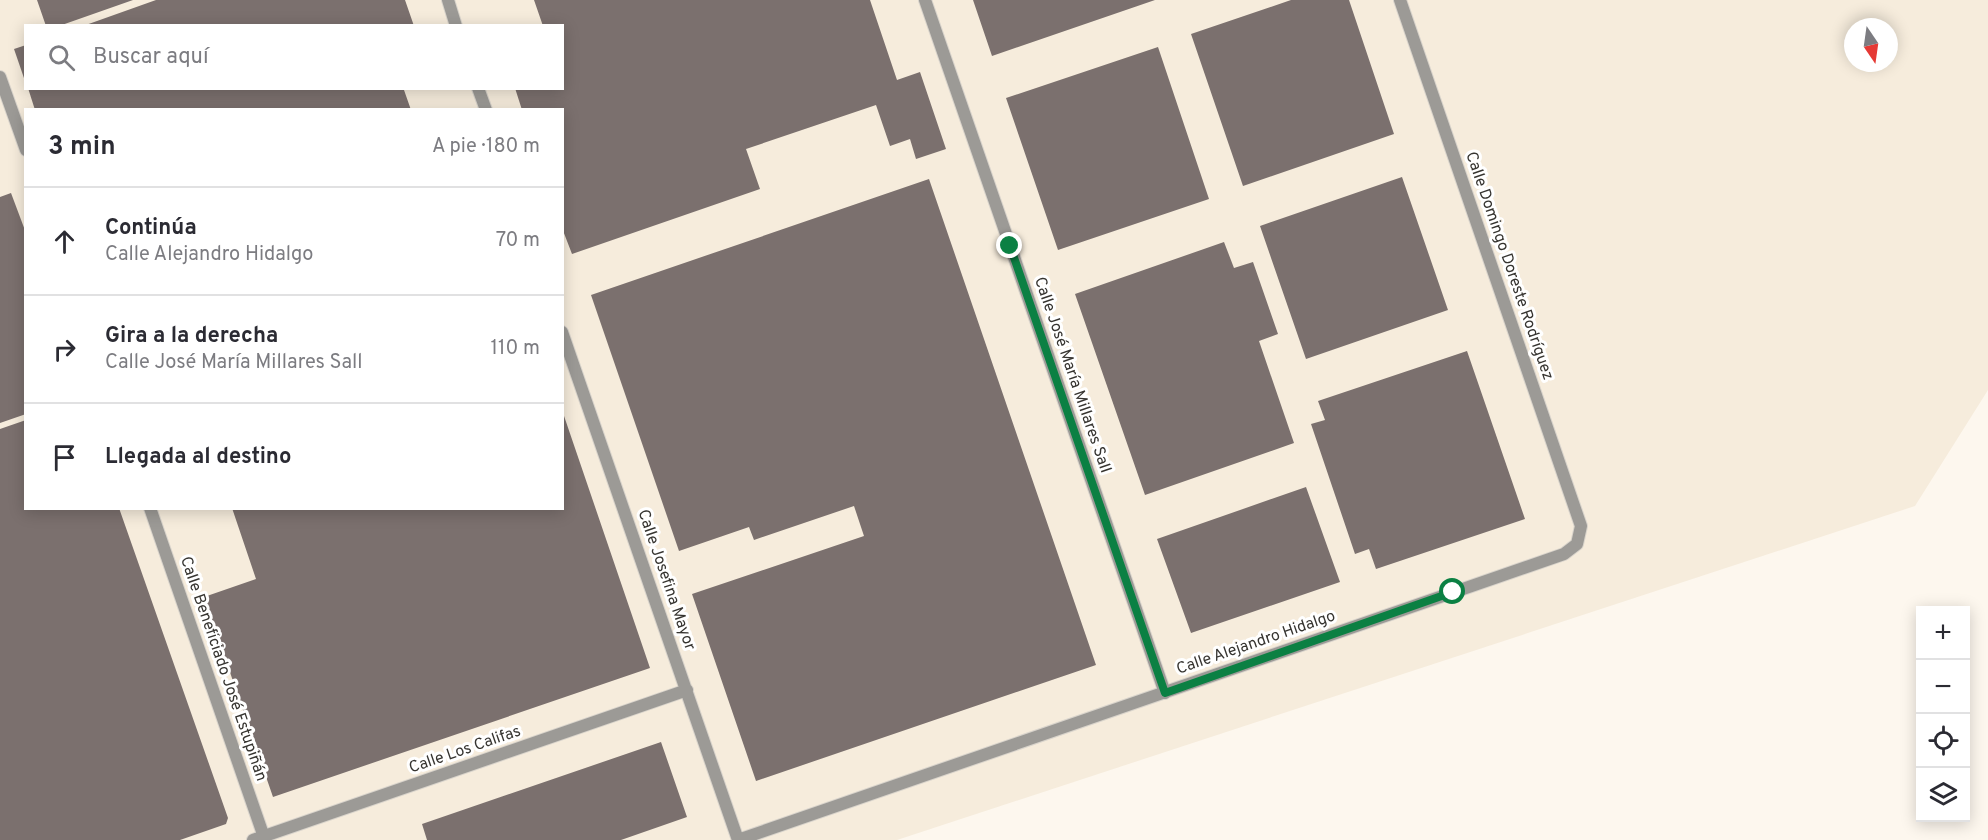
<!DOCTYPE html>
<html lang="es">
<head>
<meta charset="utf-8">
<style>
	body { margin:0; font-family:Overpass,sans-serif; background:#f2f2f3; color:#2b2b33 }
	.controls { position:absolute; right:18px; bottom:18px; display:grid; overflow:hidden; border-radius:0px; box-shadow:0 3px 15px #0003 }
	.controls button { width:54px; height:54px; display:grid; place-items:center; padding:0; border:0; border-bottom:2px solid #e1e1e2; background:#fff; color:#2b2b33; font:30px sans-serif }
	.compass { position:absolute; left:1844px; top:18px; width:54px; height:54px; border-radius:50%; background:#fff; box-shadow:0 3px 15px #0003; rotate:167deg }
	.stop { position:absolute; width:18px; height:18px; margin:-14px; border:4px solid #0b8043; border-radius:50%; background:#fff }
	.stop.end { background:#0b8043; border-color:#fff; box-shadow:0 2px 6px #0008 }
	.list { margin:0; padding:0; list-style:none }
	h2 { display:flex; justify-content:space-between; align-items:center; height:78px; margin:0; padding:0 24px; font-size:26px }
	h2 small { font-size:20px; font-weight:400; color:#7c7c81 }
	.list li { display:grid; grid-template-columns:39px 1fr auto; gap:18px; align-items:center; box-sizing:border-box; height:108px; padding:0 24px; border-top:2px solid #e1e1e2 }
	.list b { display:block; font-size:22px; white-space:nowrap }
	.list p { margin:0; font-size:20px; white-space:nowrap; color:#7c7c81 }
	.list em { font-size:20px; font-style:normal; color:#7c7c81 }
	.icon { flex:none; width:33px; height:33px; fill:none; stroke:currentColor; stroke-width:2; stroke-linecap:round; stroke-linejoin:round }
	.map { position:relative; flex:none; width:1988px; height:840px; overflow:hidden }
	.search { position:absolute; background:#fff; box-shadow:0 3px 15px #0003; left:24px; top:24px; width:540px; height:66px; display:flex; align-items:center; gap:15px; box-sizing:border-box; padding:0 21px; border-radius:0px; color:#7c7c81; font-size:22px }
	.panel { position:absolute; background:#fff; box-shadow:0 3px 15px #0003; left:24px; top:108px; width:540px; height:402px; border-radius:0px }
	.map>svg:first-child { display:block }
	.built { fill:#f6ecdc; fill-rule:evenodd }
	.building { fill:#7b706e }
	.lines { fill:none; stroke-linecap:round; stroke-linejoin:round }
	.minor-casing { stroke:#d9d4cc; stroke-width:14 }
	.minor { stroke:#9c9a96; stroke-width:12 }
	.route { stroke:#0b8043; stroke-width:8 }
	.labels { text-anchor:middle; dominant-baseline:central; stroke-width:6; stroke-linejoin:round; paint-order:stroke }
	.street-label { font-size:16px; fill:#363430; stroke:#fff }
</style>
</head>
<body>
<div class="map">
<svg width="1988" height="840" viewBox="0 0 1988 840">
	<rect width="100%" height="100%" fill="#fdf7ee"/>
	<path class="built" d="M0 0H1988V390L1915 506 897 840H0ZM26 26H562V88H26ZM1853 27H1889V63H1853ZM26 110H562V508H26Z"/>
	<path class="building" d="M37 0H133L59 26H46Z
		M156 0H405L414 26H83Z
		M534 0H870L897 80 920 72 946 149 916 159 910 139 890 146 876 105 746 149 760 189 572 254 562 228V110H522L515 88H562V26H543Z
		M973 0H1155L992 56Z
		M1291 0H1349L1394 134 1243 186 1191 34Z
		M26 45V81H25L14 49Z
		M1158 47 1209 199 1058 250 1006 98Z
		M28 88H408L404 90 411 110H35Z
		M1402 177 1448 310 1306 359 1260 226Z
		M929 179 1096 665 756 781 692 594 864 536 854 506 754 540 749 527 679 551 591 295Z
		M11 193 26 233V414L0 423V197Z
		M1224 242 1234 268 1253 262 1278 334 1259 341 1294 443 1145 495 1075 294Z
		M1467 351 1525 519 1376 569 1369 549 1355 554 1311 424 1325 420 1318 401Z
		M563 413 650 668 273 797 204 597 256 579 232 508H562Z
		M26 420V508H119L228 818 226 824 180 840H0V429Z
		M1306 487 1340 582 1191 633 1157 539Z
		M661 742 687 817 621 840H427L422 824Z"/>
	<g class="lines">
		<defs>
			<path id="minor" d="M448 0 456 26
				M925 0 1165 693
				M0 77 26 150
				M478 88 486 110
				M562 332 738 840
				M150 508 265 840
				M253 840 687 690
				M738 840 1564 554 1577 544 1581 526 1400 0"/>
		</defs>
		<use href="#minor" class="minor-casing"/>
		<use href="#minor" class="minor"/>
	</g>
	<g class="lines">
		<path class="route" d="M1010 246 1165 693 1453 592"/>
	</g>
	<g class="labels">
		<g class="street-label">
			<text transform="translate(1509 266) rotate(71)">Calle Domingo Doreste Rodríguez</text>
			<text transform="translate(1072 375) rotate(71)">Calle José María Millares Sall</text>
			<text transform="translate(666 580) rotate(71)">Calle Josefina Mayor</text>
			<text transform="translate(1256 643) rotate(-19)">Calle Alejandro Hidalgo</text>
			<text transform="translate(223 669) rotate(71)">Calle Beneficiado José Estupiñán</text>
			<text transform="translate(465 750) rotate(-19)">Calle Los Califas</text>
		</g>
	</g>
</svg>
<div class="controls">
<button>+</button>
<button>−</button>
<button><svg class="icon" aria-label="locate" viewBox="0 0 24 24"><circle cx="12" cy="12" r="6"/><path d="M12 2v4M12 18v4M2 12h4M18 12h4"/></svg></button>
<button><svg class="icon" aria-label="layers" viewBox="0 0 24 24"><path d="M12 4l9 5-9 5-9-5zM3 14l9 5 9-5"/></svg></button>
</div>
<svg class="compass" viewBox="-18 -18 36 36"><path d="M0-13l5 13h-10z" fill="#e53935"/><path d="M0 13l5-13h-10z" fill="#7c7c81"/></svg>
<div class="stop" style="left:1453px;top:592px"></div>
<div class="stop end" style="left:1010px;top:246px"></div>
<div class="search"><svg class="icon" aria-label="search" viewBox="0 0 24 24"><circle cx="10" cy="10" r="6"/><path d="M15 15l6 6"/></svg>Buscar aquí</div>
<section class="panel">
<h2>3 min<small>A pie · 180 m</small></h2>
<ul class="list">
<li><svg class="icon" aria-label="ahead" viewBox="0 0 24 24"><path d="M12 20V5M6 11l6-6 6 6"/></svg><div><b>Continúa</b><p>Calle Alejandro Hidalgo</p></div><em>70 m</em></li>
<li><svg class="icon" aria-label="right" viewBox="0 0 24 24"><path d="M7 20v-9h11M14 6l5 5-5 5"/></svg><div><b>Gira a la derecha</b><p>Calle José María Millares Sall</p></div><em>110 m</em></li>
<li><svg class="icon" aria-label="arrive" viewBox="0 0 24 24"><path d="M6 21V4h12l-3 4 3 4H6"/></svg><div><b>Llegada al destino</b></div></li>
</ul>
</section>
</div>
</body>
</html>
